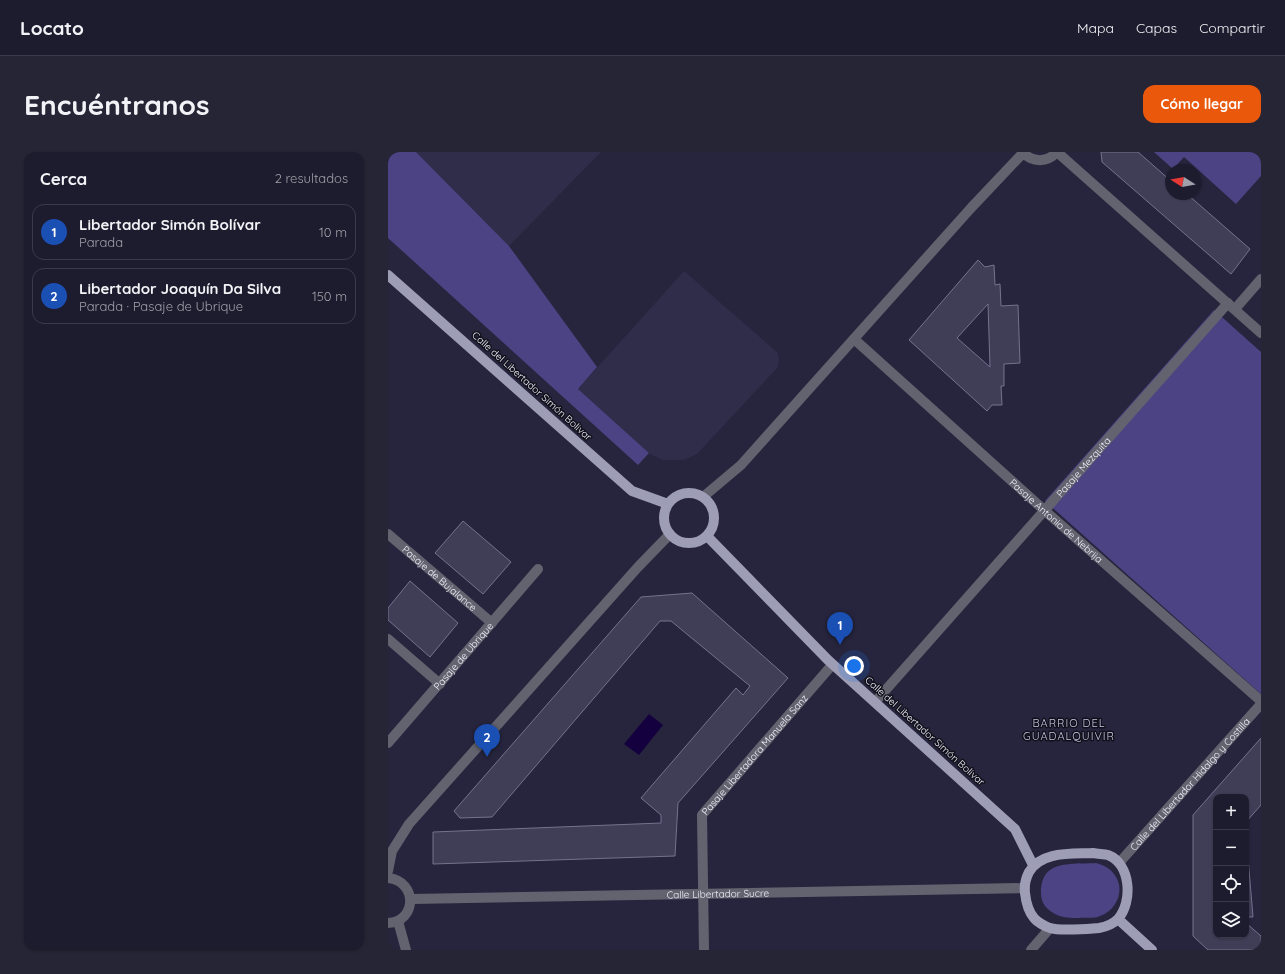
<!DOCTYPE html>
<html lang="es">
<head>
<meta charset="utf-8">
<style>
	body { margin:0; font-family:Quicksand,sans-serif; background:#252536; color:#f1f3f6 }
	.controls { position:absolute; right:12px; bottom:12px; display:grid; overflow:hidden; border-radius:8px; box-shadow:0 1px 3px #0004 }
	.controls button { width:36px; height:36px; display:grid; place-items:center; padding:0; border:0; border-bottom:1px solid #3b3a4a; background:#1d1c2e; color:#f1f3f6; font:20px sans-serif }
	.compass { position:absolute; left:777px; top:12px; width:36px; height:36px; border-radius:50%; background:#1d1c2e; box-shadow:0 1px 3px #0004; rotate:281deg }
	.you { position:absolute; left:466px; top:514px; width:14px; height:14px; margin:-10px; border:3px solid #fff; border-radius:50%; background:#1a73e8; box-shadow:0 0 0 6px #1a73e833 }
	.badge { display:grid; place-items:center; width:26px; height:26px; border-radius:50%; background:#ea580c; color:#fff; font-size:13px; font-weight:700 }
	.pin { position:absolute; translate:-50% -33px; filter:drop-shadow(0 1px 2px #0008) }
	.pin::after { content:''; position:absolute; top:21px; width:14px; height:12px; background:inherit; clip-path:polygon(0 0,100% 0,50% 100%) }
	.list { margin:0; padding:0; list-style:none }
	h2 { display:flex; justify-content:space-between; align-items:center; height:52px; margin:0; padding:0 16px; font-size:17px }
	h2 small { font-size:13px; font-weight:400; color:#a0a1aa }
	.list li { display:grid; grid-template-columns:26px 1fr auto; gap:12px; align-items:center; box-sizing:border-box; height:56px; margin:0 8px 8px; padding:0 8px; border:1px solid #3b3a4a; border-radius:12px }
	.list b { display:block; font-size:15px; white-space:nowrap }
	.list p { margin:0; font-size:13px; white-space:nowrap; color:#a0a1aa }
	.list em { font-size:13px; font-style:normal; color:#a0a1aa }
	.icon { flex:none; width:22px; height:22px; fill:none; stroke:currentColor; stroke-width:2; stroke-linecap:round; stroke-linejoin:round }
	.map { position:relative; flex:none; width:873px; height:798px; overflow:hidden; border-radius:12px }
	header { display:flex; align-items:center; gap:24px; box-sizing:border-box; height:56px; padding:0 20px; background:#1d1c2e; border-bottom:1px solid #3b3a4a }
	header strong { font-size:19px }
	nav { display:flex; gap:22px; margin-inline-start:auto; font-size:14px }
	.intro { display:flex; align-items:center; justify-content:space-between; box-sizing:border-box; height:96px; padding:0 24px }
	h1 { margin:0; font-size:28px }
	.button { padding:10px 18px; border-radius:12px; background:#ea580c; color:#fff; font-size:14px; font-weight:700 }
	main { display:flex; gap:24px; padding:0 24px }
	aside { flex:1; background:#1d1c2e; border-radius:12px; box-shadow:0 1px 3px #0004 }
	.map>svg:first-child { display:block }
	.built { fill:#302d4b }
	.green { fill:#4b4383 }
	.water { fill:#15003f }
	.building { fill:#403e57; stroke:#74728e; fill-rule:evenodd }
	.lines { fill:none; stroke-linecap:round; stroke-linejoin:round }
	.minor { stroke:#63636f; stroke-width:10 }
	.major { stroke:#9e9db6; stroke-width:10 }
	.labels { text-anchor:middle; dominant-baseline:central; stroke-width:3; stroke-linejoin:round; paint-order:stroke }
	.street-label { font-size:10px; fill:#f0f0fd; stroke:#11101a }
	.neighbourhood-label { font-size:11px; letter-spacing:1px; fill:#c6c5e4; stroke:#11101a }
</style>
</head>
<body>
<header>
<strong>Locato</strong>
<nav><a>Mapa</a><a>Capas</a><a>Compartir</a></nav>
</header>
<div class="intro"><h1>Encuéntranos</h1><a class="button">Cómo llegar</a></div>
<main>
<aside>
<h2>Cerca<small>2 resultados</small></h2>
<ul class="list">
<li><span class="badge" style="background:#1a4fb4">1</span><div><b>Libertador Simón Bolívar</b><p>Parada</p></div><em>10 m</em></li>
<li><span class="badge" style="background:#1a4fb4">2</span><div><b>Libertador Joaquín Da Silva</b><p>Parada · Pasaje de Ubrique</p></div><em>150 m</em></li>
</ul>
</aside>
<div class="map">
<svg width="873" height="798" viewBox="0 0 873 798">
	<rect width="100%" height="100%" fill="#27253d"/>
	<path class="built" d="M28 0H213L121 94Z
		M296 119 389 200 391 207 390 215 309 302 296 308H274L261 301 190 237Z"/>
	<path class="green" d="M0 0H28L121 94 209 215 190 237 261 301 250 313 0 86Z
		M766 0H873V24L848 52 796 5 785 17Z
		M826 158 873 200V542L657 349Z
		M708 711C715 713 722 716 726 722 738 737 729 758 712 764 706 767 697 765 691 766 683 766 674 766 667 762 658 757 653 751 653 741 653 706 684 713 708 711Z"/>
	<path class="water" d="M261 562 275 573 251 603 236 592Z"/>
	<path class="building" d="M713 0H750L783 29V42H799L862 97 843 122 714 10Z
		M590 108 597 115 606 113 607 133 612 132 613 154 630 153 632 211 616 212V234H613L614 253H604L599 259 521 188ZM600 152 602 215 569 186Z
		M75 369 123 410 95 442 47 401Z
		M22 429 70 471 42 505 0 468V456Z
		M304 441 400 526 290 651 287 704 45 712V680L273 671V663L253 646 348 536 355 543 362 534 283 469H272L104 665 72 666 66 659 253 445Z
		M873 586V653L858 670V645H828V783H858V771L873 784V798H820L805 784V663Z
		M858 682 865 765H858Z"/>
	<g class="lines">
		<g class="minor">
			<path d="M634 0C645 11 659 11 669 0"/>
			<path d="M669 0 873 181"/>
			<path d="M847 157 873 127"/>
			<path id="s1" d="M466 187 656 358 873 549"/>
			<path d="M315 345 353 313 583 56 635 1"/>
			<path id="s2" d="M0 382 104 471"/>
			<path d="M0 487 52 532"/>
			<path id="s3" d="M487 550 840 151"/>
			<path id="s4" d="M0 591 150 417"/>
			<path id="s5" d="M731 711 873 552"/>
			<path d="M0 719 4 699 21 672 250 415 282 382"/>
			<path d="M0 726C30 729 29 770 0 771"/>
			<path id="s6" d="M23 747 637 736"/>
			<path d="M10 769 18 798"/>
			<path id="s7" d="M316 798 314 663 444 513"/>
			<path d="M643 798 662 776"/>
		</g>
		<path class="major" d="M0 123 244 339 280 352
			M276 366a25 25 0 1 1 50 0a25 25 0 1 1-50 0Z
			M319 384 440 508 627 677 645 713
			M705 701C710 702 716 702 720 703 743 712 745 750 730 767 725 772 717 775 711 776 701 777 671 779 662 776 658 775 649 770 646 766 640 759 638 750 637 741 636 734 638 726 641 720 653 699 683 702 705 701Z
			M730 767 764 798"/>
	</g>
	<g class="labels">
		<g class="street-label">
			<text transform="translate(144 234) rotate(42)">Calle del Libertador Simón Bolivar</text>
			<text stroke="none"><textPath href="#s3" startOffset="314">Pasaje Mezquita</textPath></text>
			<text stroke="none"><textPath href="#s1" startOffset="272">Pasaje Antonio de Nebrija</textPath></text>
			<text stroke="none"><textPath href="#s2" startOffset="68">Pasaje de Bujalance</textPath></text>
			<text stroke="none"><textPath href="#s4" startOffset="115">Pasaje de Ubrique</textPath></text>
			<text transform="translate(537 579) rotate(42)">Calle del Libertador Simón Bolivar</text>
			<text stroke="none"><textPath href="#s7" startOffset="215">Pasaje Libertadora Manuela Sanz</textPath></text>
			<text stroke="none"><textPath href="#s5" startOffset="106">Calle del Libertador Hidalgo y Costilla</textPath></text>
			<text stroke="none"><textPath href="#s6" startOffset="307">Calle Libertador Sucre</textPath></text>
		</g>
		<g class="neighbourhood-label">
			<text x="681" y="571">BARRIO DEL<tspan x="681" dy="13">GUADALQUIVIR</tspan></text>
		</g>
	</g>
</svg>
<div class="controls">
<button>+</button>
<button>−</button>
<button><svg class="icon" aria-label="locate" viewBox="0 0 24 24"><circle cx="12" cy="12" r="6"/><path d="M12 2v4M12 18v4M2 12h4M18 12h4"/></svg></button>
<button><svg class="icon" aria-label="layers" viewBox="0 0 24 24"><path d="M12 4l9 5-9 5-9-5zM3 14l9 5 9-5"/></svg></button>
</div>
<svg class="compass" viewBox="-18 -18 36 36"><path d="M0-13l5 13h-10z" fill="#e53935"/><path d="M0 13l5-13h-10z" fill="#a0a1aa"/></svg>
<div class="you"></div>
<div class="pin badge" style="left:452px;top:493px;background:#1a4fb4">1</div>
<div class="pin badge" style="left:99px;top:605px;background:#1a4fb4">2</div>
</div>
</main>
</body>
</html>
